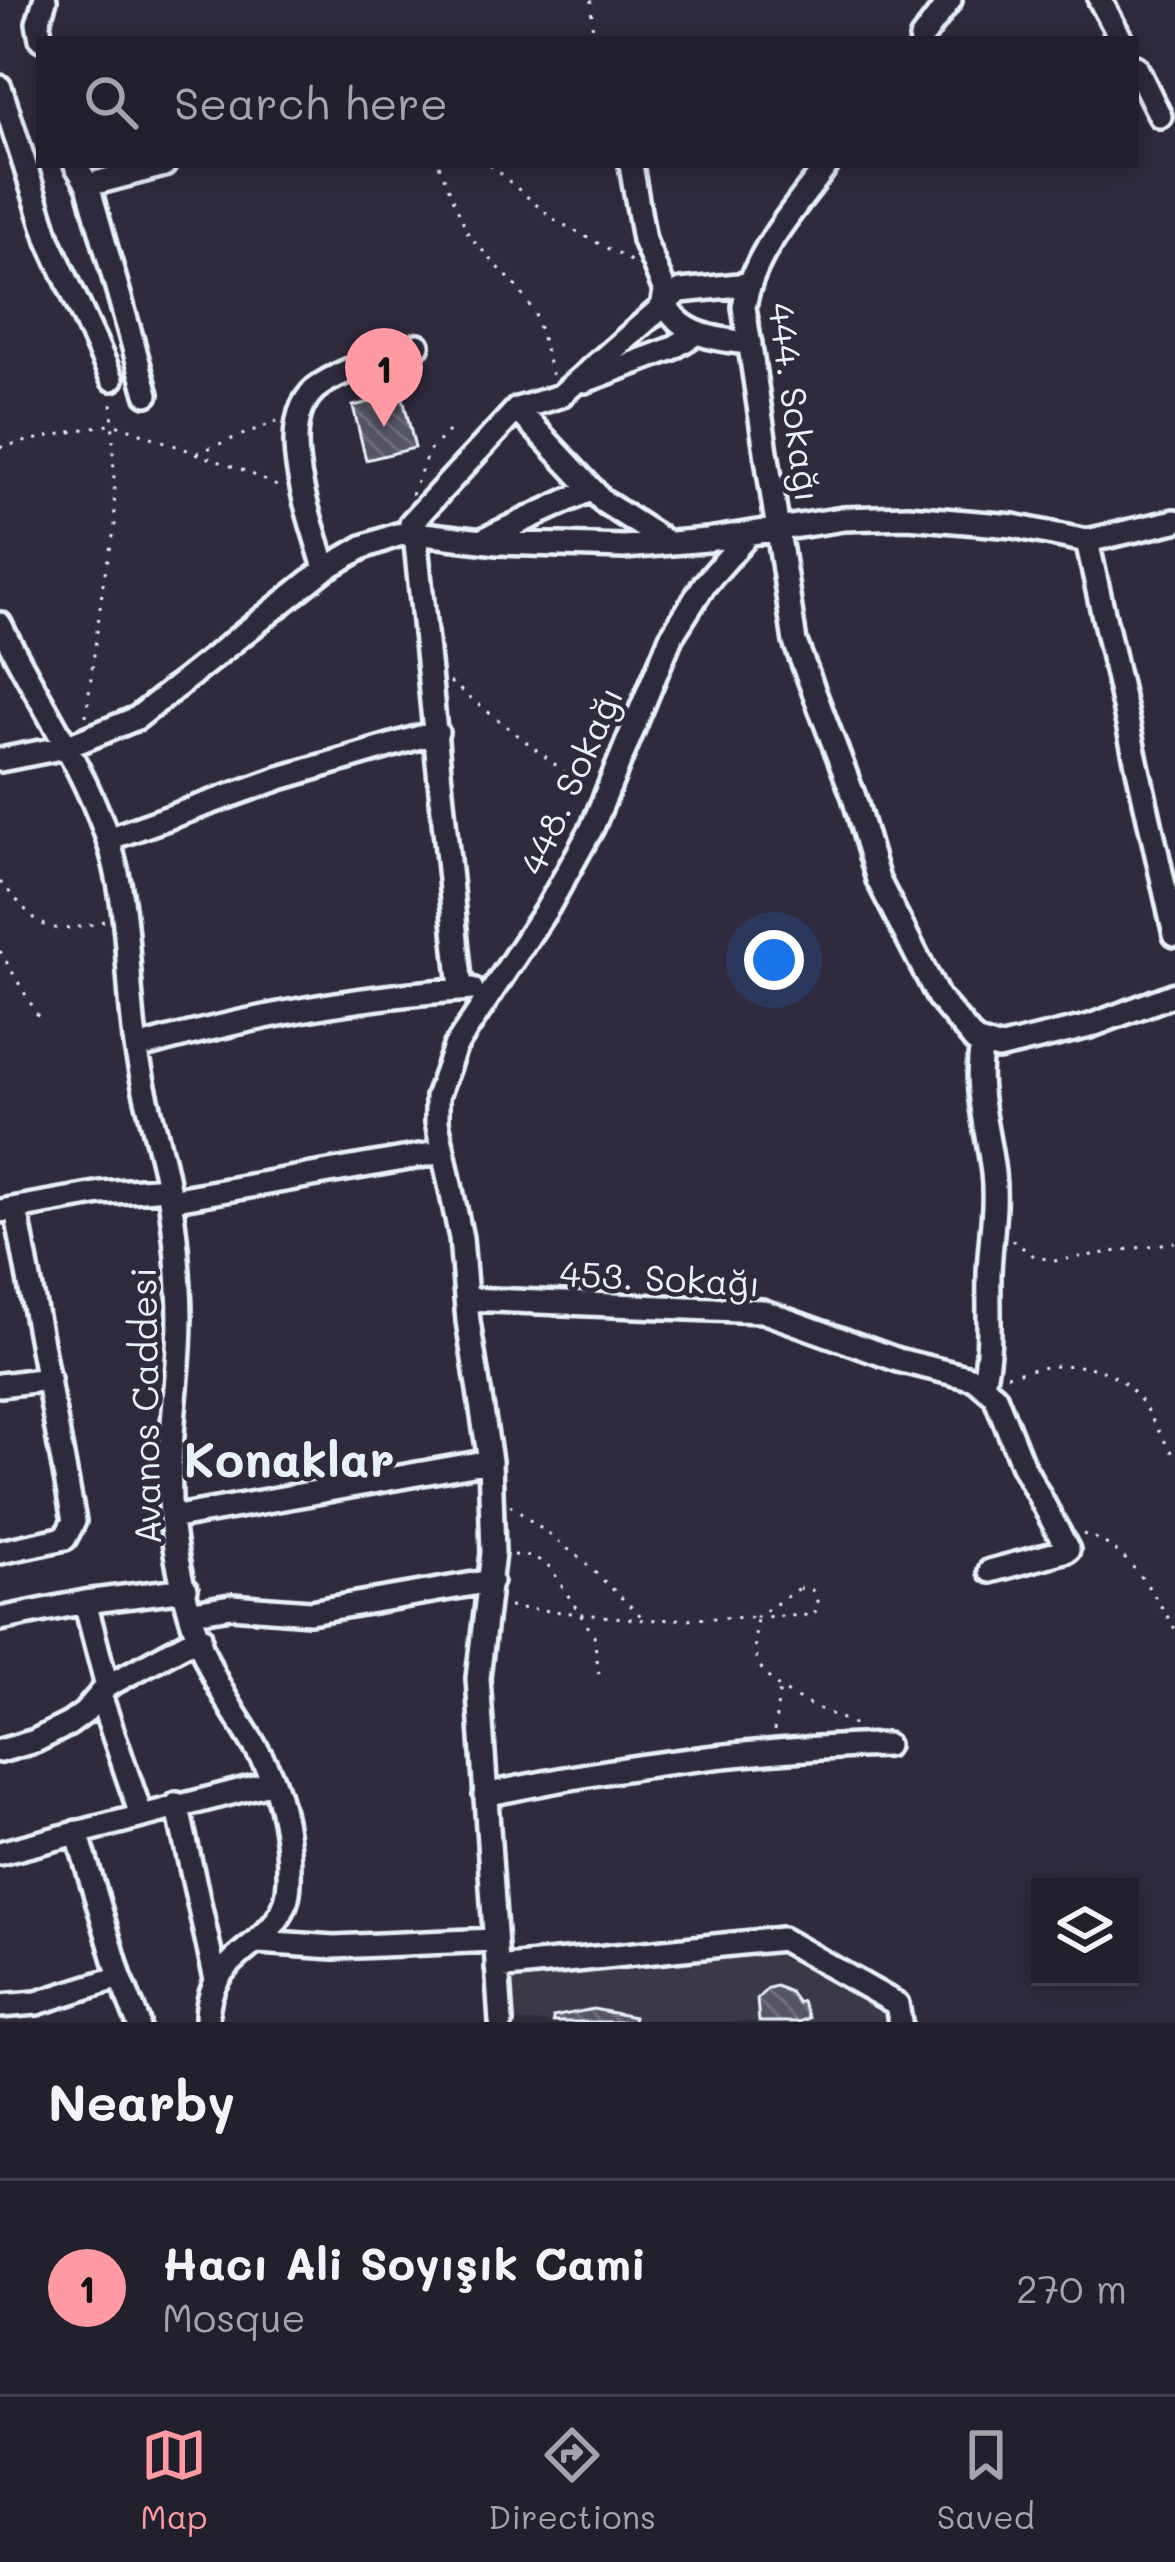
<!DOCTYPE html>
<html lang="en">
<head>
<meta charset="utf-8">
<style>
	body { margin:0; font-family:Mali,sans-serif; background:#2b2836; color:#f1f3f6 }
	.controls { position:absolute; right:36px; bottom:36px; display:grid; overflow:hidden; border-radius:0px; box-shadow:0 6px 30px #0003 }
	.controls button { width:108px; height:108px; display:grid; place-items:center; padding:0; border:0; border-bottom:3px solid #403e4a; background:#23202e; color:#f1f3f6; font:60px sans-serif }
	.you { position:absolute; left:774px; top:960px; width:42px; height:42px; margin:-30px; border:9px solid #fff; border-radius:50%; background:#1a73e8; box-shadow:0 0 0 18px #1a73e833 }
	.badge { display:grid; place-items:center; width:78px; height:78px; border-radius:50%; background:#ff9aa2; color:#111; font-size:39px; font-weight:700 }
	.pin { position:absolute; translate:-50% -99px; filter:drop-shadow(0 3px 6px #0008) }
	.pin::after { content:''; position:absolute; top:63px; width:42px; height:36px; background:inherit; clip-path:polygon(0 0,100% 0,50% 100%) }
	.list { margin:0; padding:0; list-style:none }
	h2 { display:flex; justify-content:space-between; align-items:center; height:156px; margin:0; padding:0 48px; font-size:51px }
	h2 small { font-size:39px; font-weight:400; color:#a3a3aa }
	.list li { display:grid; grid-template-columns:78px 1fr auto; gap:36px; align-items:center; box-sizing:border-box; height:216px; padding:0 48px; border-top:3px solid #403e4a }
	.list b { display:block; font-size:45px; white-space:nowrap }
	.list p { margin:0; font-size:39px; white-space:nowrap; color:#a3a3aa }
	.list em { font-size:39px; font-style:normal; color:#a3a3aa }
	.icon { flex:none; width:66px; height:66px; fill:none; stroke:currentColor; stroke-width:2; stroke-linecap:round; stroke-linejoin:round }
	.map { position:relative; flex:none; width:1175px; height:2022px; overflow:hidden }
	.search { position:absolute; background:#23202e; box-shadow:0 6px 30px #0003; left:36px; right:36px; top:36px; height:132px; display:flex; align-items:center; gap:30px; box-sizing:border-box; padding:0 42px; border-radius:0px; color:#a3a3aa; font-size:45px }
	.sheet { height:372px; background:#23202e }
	nav { display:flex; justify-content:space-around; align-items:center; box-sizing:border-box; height:168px; border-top:3px solid #403e4a; background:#23202e; font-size:33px; color:#a3a3aa }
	nav a { display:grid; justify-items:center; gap:6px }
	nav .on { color:#ff9aa2 }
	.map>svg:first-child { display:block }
	.built { fill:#3b3749 }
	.building { fill:url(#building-back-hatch); stroke:#e8f1f8; stroke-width:3 }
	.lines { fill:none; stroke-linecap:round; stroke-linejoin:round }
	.minor-casing { stroke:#e8f1f8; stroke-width:30 }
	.path { stroke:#e8f1f8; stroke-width:3; stroke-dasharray:3 9; stroke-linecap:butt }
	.minor { stroke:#2f2a3d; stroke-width:21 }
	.labels { text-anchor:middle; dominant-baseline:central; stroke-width:9; stroke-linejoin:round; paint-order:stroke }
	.street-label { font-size:36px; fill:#e8f1f8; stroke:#2f2a3d }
	.district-label { font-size:48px; font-weight:bold; fill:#e8f1f8; stroke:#2f2a3d }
</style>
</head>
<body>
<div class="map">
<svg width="1175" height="2022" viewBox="0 0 1175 2022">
	<defs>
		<pattern id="building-back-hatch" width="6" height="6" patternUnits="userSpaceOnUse" patternTransform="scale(3)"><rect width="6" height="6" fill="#575565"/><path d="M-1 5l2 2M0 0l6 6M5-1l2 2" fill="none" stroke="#6f6e7c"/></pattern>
	</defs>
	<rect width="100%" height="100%" fill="#2f2a3d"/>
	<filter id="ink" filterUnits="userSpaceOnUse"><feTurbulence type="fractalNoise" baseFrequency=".00833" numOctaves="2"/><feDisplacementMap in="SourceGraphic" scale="24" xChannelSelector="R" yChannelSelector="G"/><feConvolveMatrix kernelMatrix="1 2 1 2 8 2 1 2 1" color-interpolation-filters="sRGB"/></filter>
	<g filter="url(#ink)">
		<path class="built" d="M778 1949 886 2008 888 2022H508L506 1997 514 1982Z"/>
		<path class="building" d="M402 394 415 448 366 460 353 406Z
			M776 1986 790 1992 798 2003 802 2001 809 2018 799 2022H759L757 1999 768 1988Z
			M593 2009 634 2017 633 2022H553V2017Z"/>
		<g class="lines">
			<defs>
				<path id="minor" d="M1100 0 1121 39
					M41 39 38 23 45 0
					M921 39 950 0
					M1136 67 1160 116
					M0 87 49 241 112 379
					M76 165 88 185 147 394
					M827 165C795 208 753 253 744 307L795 642 854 797 878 880 938 997 975 1041 998 1048 1090 1026 1175 994
					M88 185 164 165
					M748 284 681 291 665 301C678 335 717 340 750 343
					M585 381 671 349 697 333
					M517 409 604 502 668 543
					M411 523 517 409 560 396 662 307 665 291 644 240 631 165
					M415 533 461 989
					M482 540 590 490
					M1087 541 1175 935
					M325 569C313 522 268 417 322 384 351 366 387 357 418 345
					M0 624C34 694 80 760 106 834 130 901 126 970 135 1039 141 1085 155 1127 165 1172 173 1210 177 1250 179 1289 185 1373 160 1459 174 1542 181 1584 194 1634 212 1672 227 1706 250 1734 266 1766 283 1799 290 1844 289 1881 288 1952 206 1943 207 2022
					M0 760 66 747 137 718 325 569 363 547 397 535 415 533 498 543 624 547 707 540 843 519 908 517 1013 526 1087 541 1175 521
					M108 839 280 778 437 732
					M982 1045C973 1090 988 1128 993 1173 997 1208 990 1239 989 1274 988 1311 992 1347 983 1384
					M137 1048C247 1017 358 996 472 989
					M170 1200 443 1152
					M0 1211 101 1193 168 1188
					M466 1299 762 1311 898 1360 975 1379 995 1396 1022 1464 1068 1550 990 1571
					M0 1385 49 1379
					M171 1518 490 1461
					M0 1552 65 1538 74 1521 16 1209
					M85 1602 107 1686
					M193 1612 231 1606 310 1612 491 1581
					M0 1619 85 1602 186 1589
					M100 1695 141 1815
					M0 1751 35 1741 69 1724 84 1713 107 1686 200 1636
					M485 1795C618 1766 750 1749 886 1745
					M177 1804 216 1980
					M77 1832 120 1977 138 2022
					M0 1853 273 1782
					M258 1942 334 1947 494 1940
					M497 1968 782 1939 897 2004 900 2022
					M0 2006 37 2003 120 1977
					M501 2022 478 1678 493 1553 490 1461 468 1321 461 1238 437 1122V1097L455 1047 548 907 592 828 671 637 704 585 748 535"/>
			</defs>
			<use href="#minor" class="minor-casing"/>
			<path class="path" d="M591 0 593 39
				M439 165 469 236 519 289 535 314 553 377
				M490 165 553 219 631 261
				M0 447 113 423 245 471 283 489
				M197 453 277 421
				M412 495 428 452 453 426
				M450 682 589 791
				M86 716 104 577 115 527 112 398
				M0 882C41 925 41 939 104 921
				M0 951 41 1021
				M1012 1240 1034 1256 1054 1261 1175 1242
				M1007 1375C1054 1363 1108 1355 1139 1399 1152 1417 1161 1438 1175 1456
				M510 1505 581 1559 644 1619
				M1083 1534C1128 1546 1152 1592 1175 1629
				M514 1555 534 1557 550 1567 594 1636 599 1674
				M799 1588 812 1590 819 1606 813 1615 757 1617Z
				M509 1607 645 1620 757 1617C756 1630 753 1644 756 1656 766 1695 828 1710 859 1727
				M774 1731 780 1687"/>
			<use href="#minor" class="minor"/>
		</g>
	</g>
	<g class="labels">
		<g class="street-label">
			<text transform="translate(796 402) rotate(82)">444. Sokağı</text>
			<text transform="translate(570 780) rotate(-66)">448. Sokağı</text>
			<text transform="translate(660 1277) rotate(3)">453. Sokağı</text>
			<text transform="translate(144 1406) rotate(-91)">Avanos Caddesi</text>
		</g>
		<g class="district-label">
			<text x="289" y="1458">Konaklar</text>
		</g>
	</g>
</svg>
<div class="controls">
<button><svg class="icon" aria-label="layers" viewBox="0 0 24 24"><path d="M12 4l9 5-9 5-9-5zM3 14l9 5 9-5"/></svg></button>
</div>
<div class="you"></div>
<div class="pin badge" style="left:384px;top:427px">1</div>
<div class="search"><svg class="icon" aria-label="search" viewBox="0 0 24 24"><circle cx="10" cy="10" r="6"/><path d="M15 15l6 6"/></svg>Search here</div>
</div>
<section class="sheet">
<h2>Nearby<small></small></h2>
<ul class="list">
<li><span class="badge">1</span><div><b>Hacı Ali Soyışık Cami</b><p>Mosque</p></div><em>270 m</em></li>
</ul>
</section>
<nav>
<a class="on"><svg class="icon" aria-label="map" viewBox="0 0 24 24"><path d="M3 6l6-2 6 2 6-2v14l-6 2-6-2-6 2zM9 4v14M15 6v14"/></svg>Map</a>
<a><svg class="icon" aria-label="directions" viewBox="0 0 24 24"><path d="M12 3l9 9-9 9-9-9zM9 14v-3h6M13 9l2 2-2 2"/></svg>Directions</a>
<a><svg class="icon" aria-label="saved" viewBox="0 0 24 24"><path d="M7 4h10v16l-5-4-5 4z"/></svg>Saved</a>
</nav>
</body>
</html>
